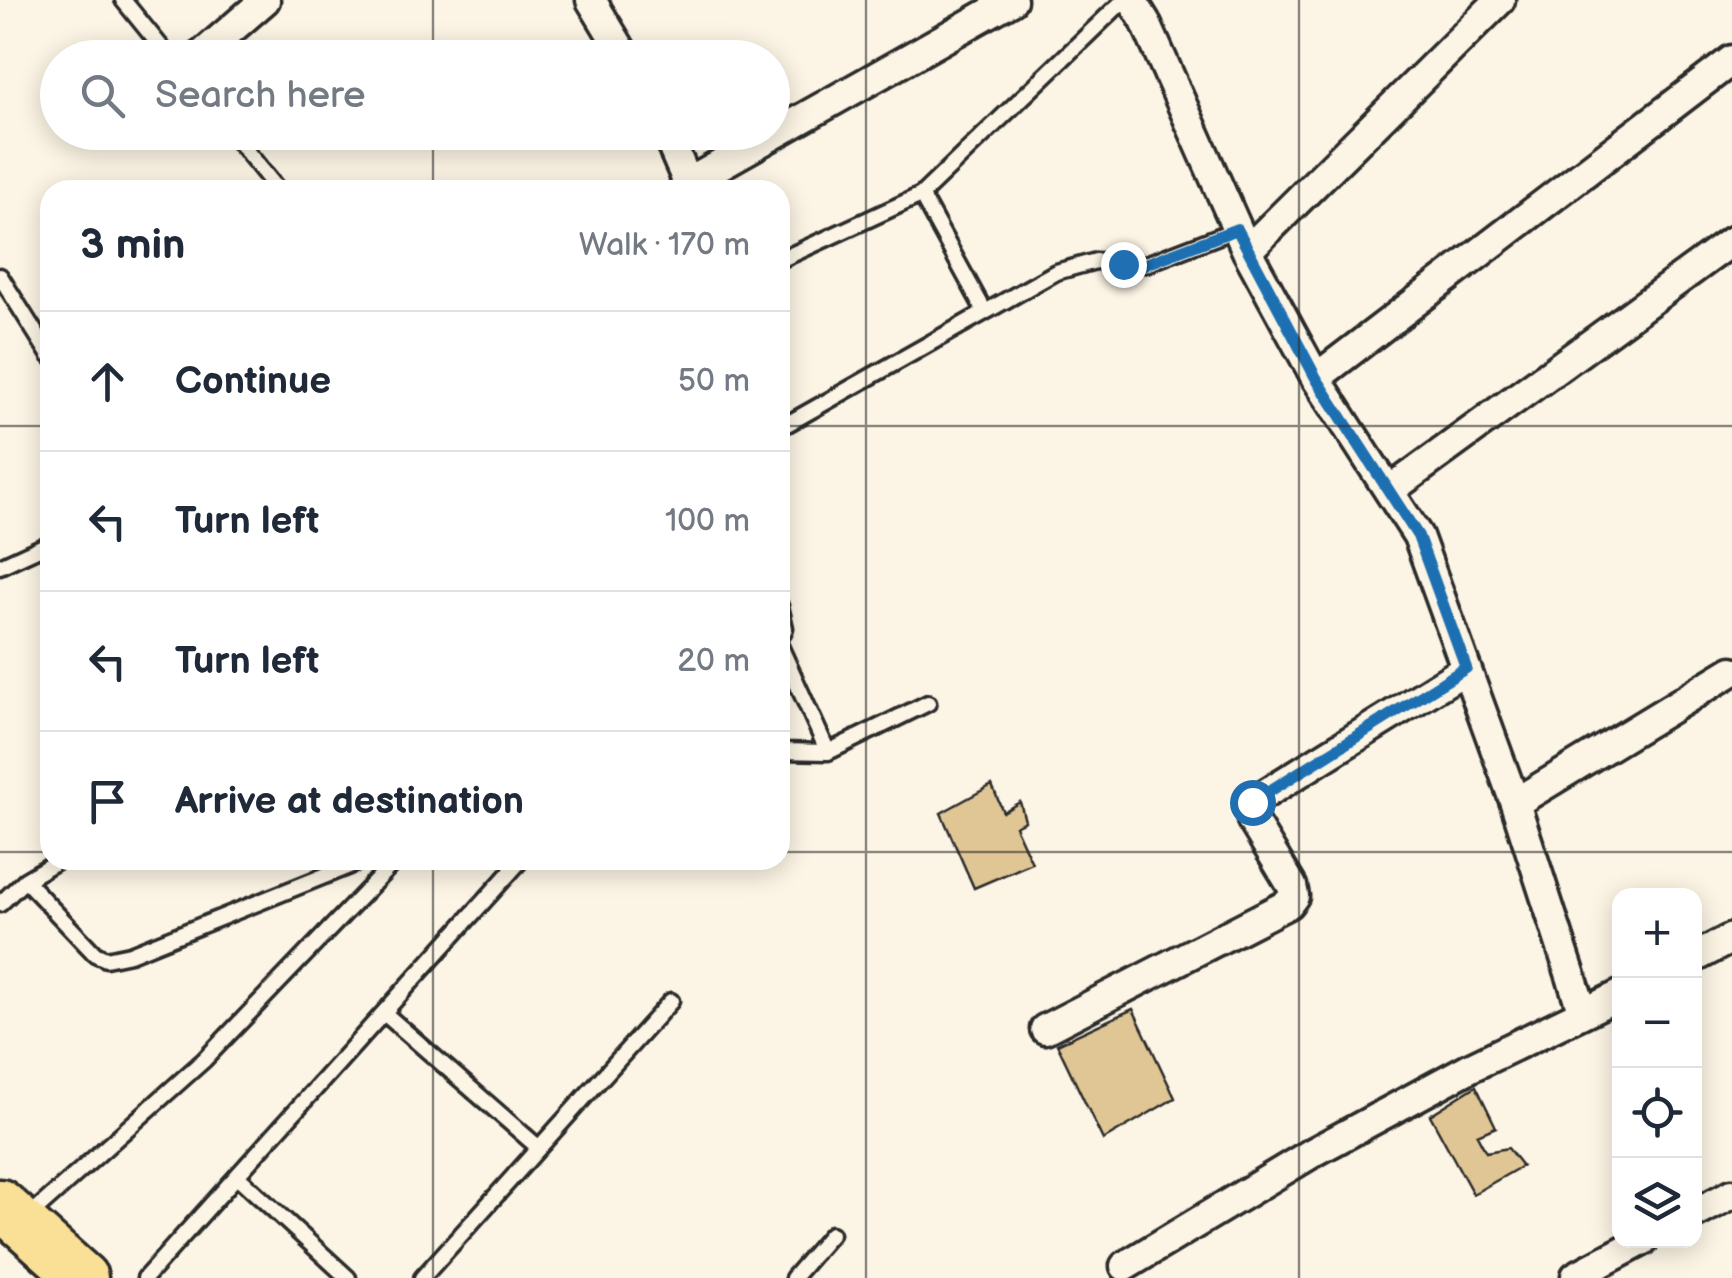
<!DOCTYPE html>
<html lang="en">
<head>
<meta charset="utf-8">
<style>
	body { margin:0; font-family:"Balsamiq Sans",sans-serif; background:#f6f6f7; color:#1f2937 }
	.controls { position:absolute; right:30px; bottom:30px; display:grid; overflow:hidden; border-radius:20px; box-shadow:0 5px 25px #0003 }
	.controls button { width:90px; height:90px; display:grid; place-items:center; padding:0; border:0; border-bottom:2px solid #e0e1e3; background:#fff; color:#1f2937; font:50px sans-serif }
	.stop { position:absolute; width:30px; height:30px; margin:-22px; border:8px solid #1f6fb2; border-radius:50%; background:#fff }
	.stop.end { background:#1f6fb2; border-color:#fff; box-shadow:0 2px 10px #0008 }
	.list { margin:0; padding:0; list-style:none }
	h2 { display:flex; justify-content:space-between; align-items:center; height:130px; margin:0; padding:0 40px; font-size:42px }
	h2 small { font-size:32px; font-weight:400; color:#747a83 }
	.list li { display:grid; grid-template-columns:65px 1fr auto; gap:30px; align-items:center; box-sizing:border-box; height:140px; padding:0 40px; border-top:2px solid #e0e1e3 }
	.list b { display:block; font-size:38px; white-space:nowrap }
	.list em { font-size:32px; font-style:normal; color:#747a83 }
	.icon { flex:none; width:55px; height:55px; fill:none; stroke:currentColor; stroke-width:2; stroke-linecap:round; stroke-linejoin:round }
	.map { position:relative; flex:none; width:1732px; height:1278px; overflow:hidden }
	.search { position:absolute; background:#fff; box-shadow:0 5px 25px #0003; left:40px; top:40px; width:750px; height:110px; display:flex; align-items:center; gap:25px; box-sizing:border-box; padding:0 35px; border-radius:55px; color:#747a83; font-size:38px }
	.panel { position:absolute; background:#fff; box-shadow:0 5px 25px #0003; left:40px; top:180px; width:750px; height:690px; border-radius:30px }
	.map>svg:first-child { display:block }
	.building { fill:#e0c695; stroke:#2b2b2b; stroke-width:2.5 }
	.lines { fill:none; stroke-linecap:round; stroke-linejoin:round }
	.lane-casing { stroke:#2b2b2b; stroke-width:21 }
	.street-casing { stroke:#2b2b2b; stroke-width:35 }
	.highway-casing { stroke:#2b2b2b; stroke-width:55 }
	.lane { stroke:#fcf5e5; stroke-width:14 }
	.street { stroke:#fcf5e5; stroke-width:28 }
	.highway { stroke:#fadf96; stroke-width:48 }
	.route { stroke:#1f6fb2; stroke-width:12 }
	.grid { fill:none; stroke:#2b2b2b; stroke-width:2.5; stroke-opacity:0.55 }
</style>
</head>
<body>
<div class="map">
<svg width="1732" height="1278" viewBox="0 0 1732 1278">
	<rect width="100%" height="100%" fill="#fcf5e5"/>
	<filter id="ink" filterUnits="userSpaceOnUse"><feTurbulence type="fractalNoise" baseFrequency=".01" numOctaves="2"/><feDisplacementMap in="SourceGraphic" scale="20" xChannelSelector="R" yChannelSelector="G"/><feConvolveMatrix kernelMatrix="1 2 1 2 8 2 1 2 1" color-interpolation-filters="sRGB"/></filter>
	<g filter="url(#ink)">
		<path class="building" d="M992 785 1003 812 1020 802 1025 821 1015 826 1032 863 974 888 941 813Z
			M1133 1009 1175 1098 1103 1140 1057 1044Z
			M1476 1086 1496 1127 1477 1135 1486 1152 1508 1148 1522 1166 1473 1194 1430 1115Z"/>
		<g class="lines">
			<defs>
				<path id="lane" d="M123 0 170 58
					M231 132 278 190
					M921 195 985 312
					M780 260 921 195 1124 0
					M0 276 50 356
					M780 428 1056 272 1096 261 1146 264 1237 229
					M0 566 50 543
					M780 606 785 628 780 639
					M780 646 828 752
					M780 751 828 752 928 703
					M25 880 95 954 106 959 130 954 364 860
					M0 904 25 880 59 860
					M384 1013 539 1148
					M238 1177 348 1278
					M27 1218 204 1060 396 860
					M145 1278 521 860
					M422 1278 671 1001
					M793 1278 831 1234"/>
				<path id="street" d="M591 0 626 58
					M1132 0 1145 21 1247 251 1316 378 1418 536 1515 803 1583 1013
					M198 58 265 0
					M666 132 688 183
					M683 190 688 183 1012 0
					M1247 251 1500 0
					M1316 378 1732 60
					M1389 491 1732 241
					M1515 803 1732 671
					M1694 958 1732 938
					M1045 1029 1288 904 1294 896 1292 886 1252 820V802L1466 669
					M1694 1214 1732 1194
					M1125 1266 1312 1153 1471 1067 1620 995
					M1576 1276 1644 1240"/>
				<path id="highway" d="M0 1204 83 1278"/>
			</defs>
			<use href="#lane" class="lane-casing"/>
			<use href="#street" class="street-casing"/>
			<use href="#highway" class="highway-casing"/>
			<use href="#lane" class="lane"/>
			<use href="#street" class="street"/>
			<use href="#highway" class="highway"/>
		</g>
	</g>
	<g class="lines" filter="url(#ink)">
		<path class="route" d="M1123 264H1146L1237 229 1316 378 1418 536 1466 668 1252 802"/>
	</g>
	<path class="grid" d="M433 0V58M866 0V1278M1299 0V1278M433 132V190M0 426H50M780 426H1732M0 852H50M780 852H1732M433 860V1278"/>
</svg>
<div class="controls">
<button>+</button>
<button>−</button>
<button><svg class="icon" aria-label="locate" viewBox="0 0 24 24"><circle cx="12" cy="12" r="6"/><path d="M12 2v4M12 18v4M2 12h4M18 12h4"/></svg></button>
<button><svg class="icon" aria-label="layers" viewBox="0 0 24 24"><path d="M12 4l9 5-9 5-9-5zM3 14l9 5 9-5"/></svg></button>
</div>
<div class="stop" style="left:1252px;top:802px"></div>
<div class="stop end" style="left:1123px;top:264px"></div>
<div class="search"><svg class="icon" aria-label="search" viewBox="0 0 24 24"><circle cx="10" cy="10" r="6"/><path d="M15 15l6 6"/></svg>Search here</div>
<section class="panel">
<h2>3 min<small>Walk · 170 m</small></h2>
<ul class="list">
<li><svg class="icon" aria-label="ahead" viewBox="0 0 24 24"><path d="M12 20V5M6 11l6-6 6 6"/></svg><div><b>Continue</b></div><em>50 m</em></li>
<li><svg class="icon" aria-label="left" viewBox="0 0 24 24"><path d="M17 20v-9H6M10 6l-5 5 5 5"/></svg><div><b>Turn left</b></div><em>100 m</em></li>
<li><svg class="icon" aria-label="left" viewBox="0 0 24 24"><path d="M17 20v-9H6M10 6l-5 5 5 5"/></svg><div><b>Turn left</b></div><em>20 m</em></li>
<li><svg class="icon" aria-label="arrive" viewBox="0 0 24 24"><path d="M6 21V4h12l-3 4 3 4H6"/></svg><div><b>Arrive at destination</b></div></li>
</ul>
</section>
</div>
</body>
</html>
